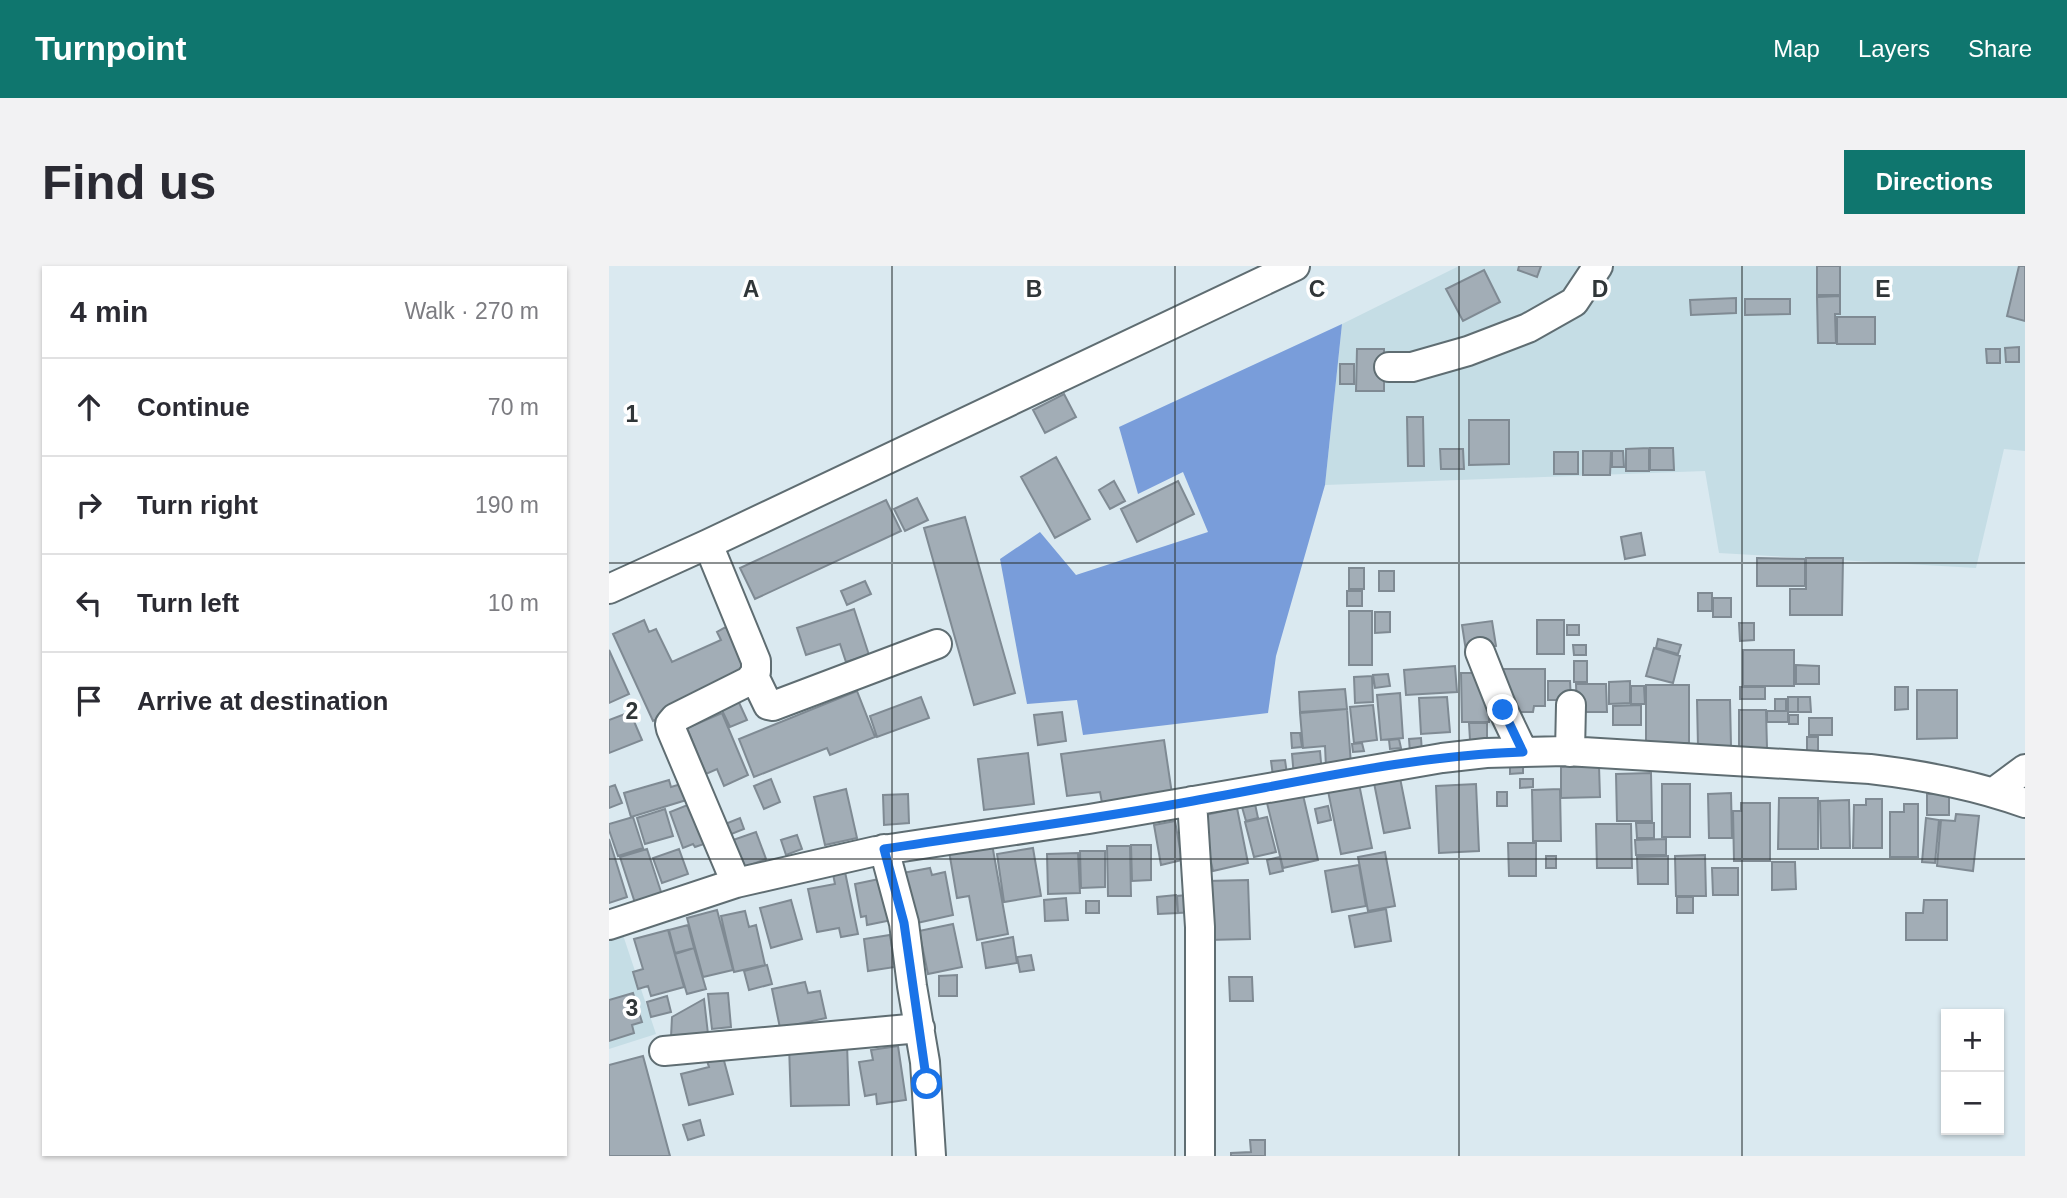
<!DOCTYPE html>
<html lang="en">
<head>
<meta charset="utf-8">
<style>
	body { margin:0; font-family:Helvetica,sans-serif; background:#f2f2f3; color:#2b2b33 }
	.controls { position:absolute; right:21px; bottom:21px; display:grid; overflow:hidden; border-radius:0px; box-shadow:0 2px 5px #0004 }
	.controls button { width:63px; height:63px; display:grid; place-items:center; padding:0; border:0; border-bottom:2px solid #e1e1e2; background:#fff; color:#2b2b33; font:35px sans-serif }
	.stop { position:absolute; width:21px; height:21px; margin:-16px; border:5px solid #1a73e8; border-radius:50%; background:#fff }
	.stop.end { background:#1a73e8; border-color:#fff; box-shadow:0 2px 7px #0008 }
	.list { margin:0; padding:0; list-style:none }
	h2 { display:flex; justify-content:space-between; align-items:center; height:91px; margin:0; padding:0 28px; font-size:30px }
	h2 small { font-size:23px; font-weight:400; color:#7c7c81 }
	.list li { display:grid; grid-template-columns:46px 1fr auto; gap:21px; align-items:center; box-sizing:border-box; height:98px; padding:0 28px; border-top:2px solid #e1e1e2 }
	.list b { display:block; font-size:26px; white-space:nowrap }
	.list em { font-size:23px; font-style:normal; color:#7c7c81 }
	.icon { flex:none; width:38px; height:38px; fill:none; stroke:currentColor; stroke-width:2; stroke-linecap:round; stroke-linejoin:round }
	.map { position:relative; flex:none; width:1416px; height:890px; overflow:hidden; border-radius:0px }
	header { display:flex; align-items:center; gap:42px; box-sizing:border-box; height:98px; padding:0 35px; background:#0f766e; color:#fff }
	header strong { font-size:33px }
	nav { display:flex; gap:38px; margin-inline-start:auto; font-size:24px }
	.intro { display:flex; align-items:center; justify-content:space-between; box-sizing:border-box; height:168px; padding:0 42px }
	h1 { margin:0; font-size:49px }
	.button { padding:18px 32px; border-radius:0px; background:#0f766e; color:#fff; font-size:24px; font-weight:700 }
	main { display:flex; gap:42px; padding:0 42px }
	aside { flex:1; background:#fff; border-radius:0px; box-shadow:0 2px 5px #0004 }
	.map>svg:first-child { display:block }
	.built { fill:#c5dde5 }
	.water { fill:#799dda }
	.building { fill:#a2adb6; stroke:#7f8a93; stroke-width:2 }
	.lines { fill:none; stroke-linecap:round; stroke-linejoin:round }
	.minor-casing { stroke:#5f6d72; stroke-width:32 }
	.minor { stroke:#fff; stroke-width:28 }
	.route { stroke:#1a73e8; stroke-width:9 }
	.grid { fill:none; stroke:#303638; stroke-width:2; stroke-opacity:0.55 }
	.grid-label { font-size:23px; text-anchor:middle; font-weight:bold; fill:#303638; stroke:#fff; stroke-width:7; stroke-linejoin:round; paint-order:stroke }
</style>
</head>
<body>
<header>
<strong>Turnpoint</strong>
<nav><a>Map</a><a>Layers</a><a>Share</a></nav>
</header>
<div class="intro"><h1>Find us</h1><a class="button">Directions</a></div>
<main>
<aside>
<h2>4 min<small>Walk · 270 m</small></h2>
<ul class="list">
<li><svg class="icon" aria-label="ahead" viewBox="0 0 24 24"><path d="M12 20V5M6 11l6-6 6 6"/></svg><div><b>Continue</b></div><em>70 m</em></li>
<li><svg class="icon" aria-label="right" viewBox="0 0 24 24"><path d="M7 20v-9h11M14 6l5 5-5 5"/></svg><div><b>Turn right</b></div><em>190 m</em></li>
<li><svg class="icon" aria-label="left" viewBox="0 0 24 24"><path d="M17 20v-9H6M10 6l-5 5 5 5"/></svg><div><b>Turn left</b></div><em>10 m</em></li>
<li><svg class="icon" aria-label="arrive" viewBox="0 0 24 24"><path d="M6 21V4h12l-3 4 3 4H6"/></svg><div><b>Arrive at destination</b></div></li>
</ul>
</aside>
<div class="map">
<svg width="1416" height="890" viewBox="0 0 1416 890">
	<rect width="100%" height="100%" fill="#dae9f0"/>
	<path class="built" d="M850 0H1416V185L1395 183 1367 302 1110 287 1096 205 716 219 733 58Z
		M14 669 47 768 0 783V673Z"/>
	<path class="water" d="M733 58 716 219 667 390 659 447 474 469 468 434 418 438 391 293 431 266 467 309 599 266 574 206 529 228 510 161Z"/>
	<path class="building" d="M910 0H932L928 11 909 4Z
		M1208 0H1231V29H1208Z
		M1410 0H1416V55L1398 50Z
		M875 4 891 36 854 55 837 23Z
		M1231 30V48H1226L1227 77H1209L1208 31Z
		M1127 32V47L1082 49 1081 34Z
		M1136 33H1181V48L1136 49Z
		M1228 51H1266V78H1228Z
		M1410 81V96H1397L1396 82Z
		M748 83H775V125H747Z
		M1377 83H1391V97H1378Z
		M731 98H745V118H731Z
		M455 128 467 151 436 167 424 144Z
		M798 151H814L815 200H799Z
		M860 154H900V198L860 199Z
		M1040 182V205H1017V183Z
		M1041 182H1064L1065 204H1041Z
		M831 183H854L855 203H832Z
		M974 185H1002L1001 209H974Z
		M1003 185H1014L1015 201H1003Z
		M945 186H969V208H945Z
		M447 191 481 253 446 272 412 211Z
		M505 215 516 235 501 243 490 224Z
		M569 215 585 248 528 276 512 243Z
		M308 232 319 254 296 265 285 243Z
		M277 234 292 265 146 333 131 302Z
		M356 251 406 427 365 439 315 262Z
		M1032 267 1036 289 1016 293 1012 271Z
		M1148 292 1196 293V320H1148Z
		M1197 292H1234L1233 349H1181V323H1197Z
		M740 302H755V323H740Z
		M770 305H785V325H770Z
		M256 315 262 328 238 339 232 325Z
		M738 325H753V340H738Z
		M1089 327H1103V345H1089Z
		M1104 332H1122V351H1104Z
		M245 343 260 389 237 396 231 378 197 389 188 362Z
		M740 345H763V399H740Z
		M766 346H781V366L766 367Z
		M35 354 40 366 47 363 63 396 112 374 108 366 117 361 140 411 44 455 4 368Z
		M928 354H955V388H928Z
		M883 355 887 380 857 385 853 359Z
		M1130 357H1145V374L1131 375Z
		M958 359H970V369H958Z
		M1049 373 1072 379 1069 388 1047 382Z
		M964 379H977V389H965Z
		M1045 382 1071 390 1064 417 1037 410Z
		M0 384 20 428 0 437Z
		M1134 384H1185V420H1134Z
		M965 395H978V416H965Z
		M1187 399 1210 400V418H1187Z
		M846 400 848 426 797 429 795 404Z
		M893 403H936V440H925L924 446H899Z
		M852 407H879L880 456H853Z
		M779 408 781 420 766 422 764 409Z
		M763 410 764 436 746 437 745 411Z
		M939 415H961L962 434H939Z
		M1021 415V437L1000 438V416Z
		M967 418H997L998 446H968Z
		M1037 419H1080V477H1037Z
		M1022 420H1035L1036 438H1022Z
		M1131 421H1156V433H1131Z
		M1286 421H1299V443L1286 444Z
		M736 423 738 443 691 446 690 426Z
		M1308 424H1348V472L1308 473Z
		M248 425 266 471 221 489 218 482 145 511 130 473Z
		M791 427 794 472 772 474 768 429Z
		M127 430 138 454 121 461 110 438Z
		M312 431 320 452 268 471 261 450Z
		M838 431 841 466 812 468 810 432Z
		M1179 431H1189V446H1179Z
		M1189 431H1201L1202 446H1189Z
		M1166 433H1177V445H1166Z
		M1088 434H1121L1122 480H1089Z
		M764 439 768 474 745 477 741 441Z
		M1032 439V459H1004V440Z
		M738 443 742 499 717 501 716 480 694 482 691 447Z
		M1130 444H1157L1158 482H1130Z
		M1158 445H1179V456H1158Z
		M21 446 33 474 0 487V454Z
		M453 446 457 475 429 479 425 449Z
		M113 447 139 509 115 520 108 503 97 508 78 462Z
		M1180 449H1189V458H1180Z
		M1200 452H1223V469H1200Z
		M860 457H878V474H861Z
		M682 467H691L693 481 683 482Z
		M1198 471H1209V487L1198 488Z
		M812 472 813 486 801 487 800 473Z
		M790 473 792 482 781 483 780 474Z
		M555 474 563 528 493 537 491 526 458 530 452 488Z
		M753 477 755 485 744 486 743 478Z
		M711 485 713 508 685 511 683 488Z
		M419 487 425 538 375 544 369 493Z
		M676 494 678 508 664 510 662 495Z
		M914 498V507L901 508V499Z
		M990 500 991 531 952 532V501Z
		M1042 507 1043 555H1008L1007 508Z
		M791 512 801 562 775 567 765 517Z
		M162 513 171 536 155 543 145 520Z
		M911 513H924V521L911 522Z
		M60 514 62 521 79 516 84 532 22 551 15 527Z
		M750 518 763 582 732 588 719 525Z
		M867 518 870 585 830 587 827 520Z
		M1053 518H1081V571H1053Z
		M6 519 13 537 0 542V521Z
		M237 523 248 572 216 579 205 531Z
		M951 523 952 575H924L923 524Z
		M888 526H898V540H888Z
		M1122 527 1123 572H1100L1099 528Z
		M299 528 300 557 275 559 274 529Z
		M1318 528H1340V549H1318Z
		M694 529 709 594 674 602 658 537Z
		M1170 532H1209V583H1169Z
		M1257 533H1273V582H1244L1245 539H1257Z
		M1240 534 1241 582H1212L1211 535Z
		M86 536 101 576 86 581 84 578 74 582 61 546Z
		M1132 537H1161V595H1125L1124 545H1132Z
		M646 538 649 552 637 555 633 541Z
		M1295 538H1309V591H1281V546H1295Z
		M719 540 722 554 709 557 706 543Z
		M628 542 639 597 604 605 592 550Z
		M56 543 64 570 36 578 28 552Z
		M1347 548 1370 550 1364 605 1328 600 1332 554 1346 555Z
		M24 551 34 582 9 590 0 564V558Z
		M658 551 667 586 645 591 636 556Z
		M131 552 135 563 120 569 116 558Z
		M1317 552 1330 554 1326 597 1313 596Z
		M566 555 573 594 552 599 545 559Z
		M1027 557H1045V572H1028Z
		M987 558H1022L1023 602H988Z
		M147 566 157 593 128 604 118 576Z
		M188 569 193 583 177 589 172 574Z
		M0 573 18 631 0 637Z
		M1057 573V589H1027L1026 574Z
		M899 577H927V610H900Z
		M383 578 399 668 368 674 360 630 348 632 340 585Z
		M522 579H542V614L523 615Z
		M498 580H521L522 630H499Z
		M424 582 432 630 395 636 388 588Z
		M38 583 54 632 27 640 11 591Z
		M70 583 79 608 53 617 44 592Z
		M471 585H496V621L472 622Z
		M776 586 786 640 759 645 749 591Z
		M469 587 471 627 439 628 438 588Z
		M1096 589 1097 630H1067L1066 590Z
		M937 590H947V602H937Z
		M1059 590V618H1029L1028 591Z
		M671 591 674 605 661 608 658 594Z
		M1163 596H1186L1187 623 1163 624Z
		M750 599 757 640 723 646 716 605Z
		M321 602 323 609 336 606 344 649 299 659 288 608Z
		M1103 602H1129V629H1104Z
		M236 606 249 668 232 671 230 662 208 666 199 623 226 618 224 608Z
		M275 612 283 654 258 659 257 650 252 651 246 618Z
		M639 614 641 673 599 674 598 615Z
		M588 628 589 646 569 647 568 630Z
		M567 629 569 647 549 648 548 631Z
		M1068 631H1084V647H1068Z
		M457 632 459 654 436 655 435 634Z
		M182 634 193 673 162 682 151 642Z
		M1315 634H1338V674H1297V647H1314Z
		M477 635H490V647H477Z
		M777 643 782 675 746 681 740 650Z
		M108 644 124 704 94 711 78 652Z
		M136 645 140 661 147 659 156 699 125 706 112 650Z
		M344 658 353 701 319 708 310 665Z
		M79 659 85 682 66 687 60 664Z
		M59 664 75 721 42 730 39 720 29 723 24 706 34 703 25 673Z
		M281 669 286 701 259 705 255 673Z
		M404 671 408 697 377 702 373 677Z
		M85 682 97 723 78 728 66 688Z
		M422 689 425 704 411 706 408 691Z
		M158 699 163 718 140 724 135 705Z
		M348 709V730H330V710Z
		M620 711H643L644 735H621Z
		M196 716 199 727 211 725 217 752 171 762 163 723Z
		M24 727 33 756 23 759 25 767 0 775V734Z
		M119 727 122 761 103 763 99 728Z
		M58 730 62 746 42 751 38 736Z
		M95 733 99 768 62 771 63 751Z
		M238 777 240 839 182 840 180 779Z
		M289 780 297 834 268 838 267 828 256 830 250 796 264 794 262 784Z
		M34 790 61 890H0V799Z
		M114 791 124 828 80 839 72 808 100 801 98 795Z
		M91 854 95 869 79 874 74 859Z
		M641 874H656V890H622V887L642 886Z"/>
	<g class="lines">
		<defs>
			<path id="minor" d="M780 101H803L859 85 919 62 965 36 989 0
				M99 278 147 395V406L140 415 66 452 61 458 62 463 127 617
				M0 323 99 278 686 0
				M871 386 894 444 914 486
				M145 410 159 439 164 440 328 378
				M961 486 962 439
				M1385 526 1416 503
				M583 535 591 661V890
				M275 583 295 657 303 720 316 796 322 890
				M0 659 127 617 267 585 480 553 833 492 877 487 957 485 1261 503C1313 509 1366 519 1416 537
				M55 785 311 762"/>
		</defs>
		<use href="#minor" class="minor-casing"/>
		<use href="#minor" class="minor"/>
	</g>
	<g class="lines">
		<path class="route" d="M318 818 295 657 275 583C378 567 481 554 584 535 691 516 806 489 914 486L894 444"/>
	</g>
	<path class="grid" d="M283 0V890M566 0V890M850 0V890M1133 0V890M0 297H1416M0 593H1416"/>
	<g class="grid-label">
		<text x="142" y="31">A</text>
		<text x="425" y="31">B</text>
		<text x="708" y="31">C</text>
		<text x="991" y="31">D</text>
		<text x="1274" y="31">E</text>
		<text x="23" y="156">1</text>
		<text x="23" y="453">2</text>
		<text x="23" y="750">3</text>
	</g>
</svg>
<div class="controls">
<button>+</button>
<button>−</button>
</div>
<div class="stop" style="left:318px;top:818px"></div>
<div class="stop end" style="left:894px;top:444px"></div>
</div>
</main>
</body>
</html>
